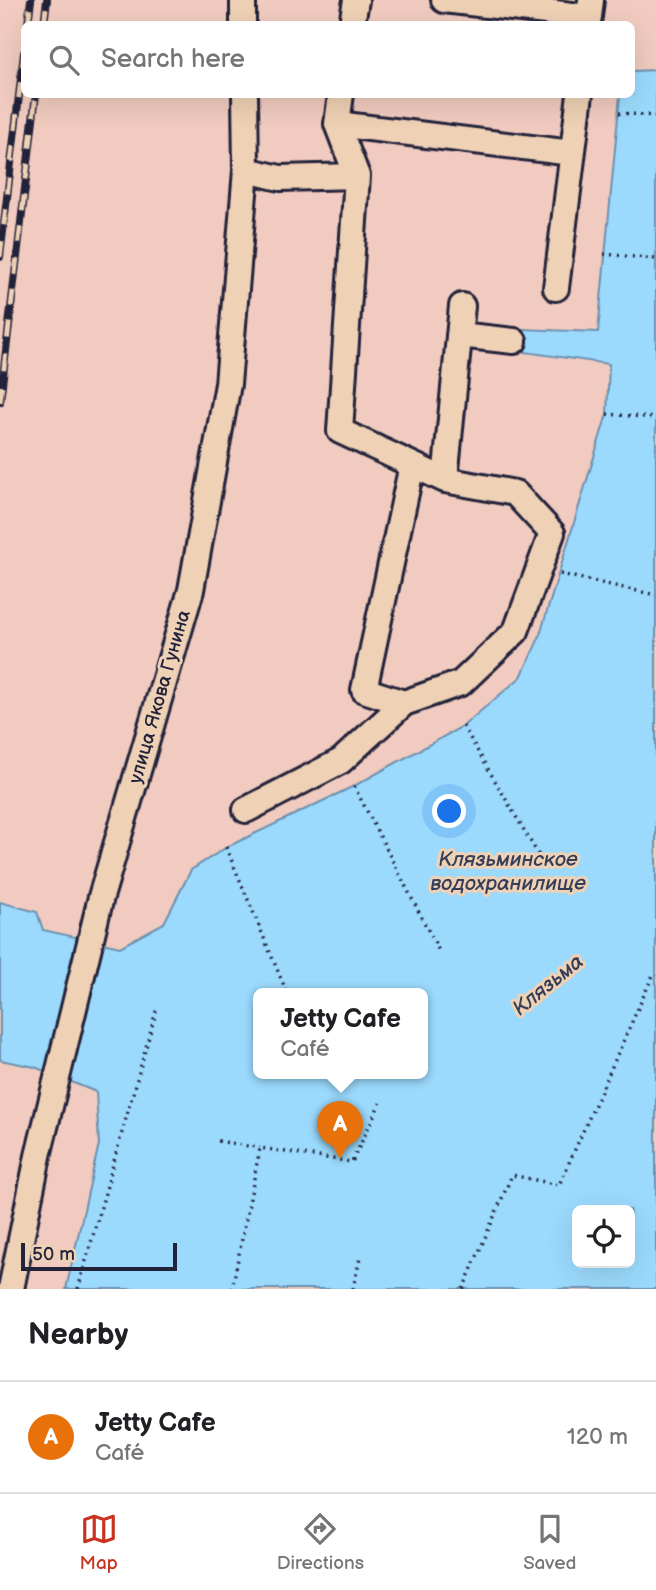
<!DOCTYPE html>
<html lang="en">
<head>
<meta charset="utf-8">
<style>
	body { margin:0; font-family:"Balsamiq Sans",sans-serif; background:#f2f2f2; color:#202124 }
	.controls { position:absolute; right:21px; bottom:21px; display:grid; overflow:hidden; border-radius:10px; box-shadow:0 7px 28px #0002 }
	.controls button { width:63px; height:63px; display:grid; place-items:center; padding:0; border:0; border-bottom:2px solid #e0e0e0; background:#fff; color:#202124; font:35px sans-serif }
	.scale { position:absolute; left:21px; bottom:18px; width:156px; box-sizing:border-box; padding-left:7px; border:4px solid #22223b; border-top:0; font-size:19px; line-height:24px; white-space:nowrap; color:#22223b; -webkit-text-stroke:5px #efd1b5; paint-order:stroke }
	.you { position:absolute; left:450px; top:812px; width:24px; height:24px; margin:-18px; border:5px solid #fff; border-radius:50%; background:#1a73e8; box-shadow:0 0 0 10px #1a73e833 }
	.badge { display:grid; place-items:center; width:46px; height:46px; border-radius:50%; background:#c8321e; color:#fff; font-size:23px; font-weight:700 }
	.pin { position:absolute; translate:-50% -58px; filter:drop-shadow(0 2px 4px #0008) }
	.pin::after { content:''; position:absolute; top:37px; width:24px; height:21px; background:inherit; clip-path:polygon(0 0,100% 0,50% 100%) }
	.popup { position:absolute; left:253px; top:988px; width:175px; height:91px; box-sizing:border-box; display:grid; place-content:center; border-radius:10px; background:#fff; filter:drop-shadow(0 2px 5px #0005); font-size:23px; white-space:nowrap; color:#757577 }
	.popup b { font-size:26px; color:#202124 }
	.popup::after { content:''; position:absolute; left:50%; top:100%; margin-left:-14px; border:14px solid transparent; border-top-color:#fff }
	.list { margin:0; padding:0; list-style:none }
	h2 { display:flex; justify-content:space-between; align-items:center; height:91px; margin:0; padding:0 28px; font-size:30px }
	h2 small { font-size:23px; font-weight:400; color:#757577 }
	.list li { display:grid; grid-template-columns:46px 1fr auto; gap:21px; align-items:center; box-sizing:border-box; height:112px; padding:0 28px; border-top:2px solid #e0e0e0 }
	.list b { display:block; font-size:26px; white-space:nowrap }
	.list p { margin:0; font-size:23px; white-space:nowrap; color:#757577 }
	.list em { font-size:23px; font-style:normal; color:#757577 }
	.icon { flex:none; width:38px; height:38px; fill:none; stroke:currentColor; stroke-width:2; stroke-linecap:round; stroke-linejoin:round }
	.map { position:relative; flex:none; width:656px; height:1289px; overflow:hidden }
	.search { position:absolute; background:#fff; box-shadow:0 7px 28px #0002; left:21px; right:21px; top:21px; height:77px; display:flex; align-items:center; gap:18px; box-sizing:border-box; padding:0 24px; border-radius:10px; color:#757577; font-size:26px }
	.sheet { height:203px; background:#fff }
	nav { display:flex; justify-content:space-around; align-items:center; box-sizing:border-box; height:98px; border-top:2px solid #e0e0e0; background:#fff; font-size:19px; color:#757577 }
	nav a { display:grid; justify-items:center; gap:4px }
	nav .on { color:#c8321e }
	.map>svg:first-child { display:block }
	.water { fill:#9bdafd; stroke:#6b90af; stroke-width:2; fill-rule:evenodd }
	.lines { fill:none; stroke-linecap:round; stroke-linejoin:round }
	.minor-casing { stroke:#22223b; stroke-width:30 }
	.path { stroke:#22223b; stroke-width:3.5; stroke-dasharray:2 5; stroke-linecap:butt }
	.minor { stroke:#efd1b5; stroke-width:24 }
	.rail-casing { stroke:#22223b; stroke-width:8 }
	.rail { stroke:#efd1b5; stroke-width:5; stroke-dasharray:16; stroke-linecap:butt }
	.labels { text-anchor:middle; dominant-baseline:central; stroke-width:6; stroke-linejoin:round; paint-order:stroke }
	.street-label { font-size:19px; fill:#22223b; stroke:#efd1b5 }
	.water-label { font-size:21px; font-style:italic; fill:#343e58; stroke:#efd1b5 }
</style>
</head>
<body>
<div class="map">
<svg width="656" height="1289" viewBox="0 0 656 1289">
	<rect width="100%" height="100%" fill="#f1cbbf"/>
	<filter id="ink" filterUnits="userSpaceOnUse"><feTurbulence type="fractalNoise" baseFrequency=".0143" numOctaves="2"/><feDisplacementMap in="SourceGraphic" scale="14" xChannelSelector="R" yChannelSelector="G"/><feConvolveMatrix kernelMatrix="1 2 1 2 8 2 1 2 1" color-interpolation-filters="sRGB"/></filter>
	<g filter="url(#ink)">
		<path class="water" d="M656 70V1289H66L99 1144 96 1092 35 1067 0 1060V902L37 912 43 930 120 947 164 923 191 870 227 847 354 786 463 726 521 677 539 638 607 414 609 364 518 351 521 329 598 332 620 95 632 94V71ZM258 993H422V1073H258ZM577 1210H630V1263H577Z"/>
		<g class="lines">
			<defs>
				<path id="minor" d="M243 0V24
					M444 0 589 17 591 0
					M352 24 356 0
					M341 94 337 124 357 176 340 431 445 480 515 493 552 533 516 631 461 683 404 703 364 690 412 465
					M337 124 572 153
					M246 170 280 178 357 176
					M556 288 580 94
					M459 335 514 341
					M445 480 462 306
					M246 810 341 761 404 703
					M11 1289 38 1156 101 897 191 590 228 384 246 170 245 94"/>
			</defs>
			<use href="#minor" class="minor-casing"/>
			<path class="path" d="M619 113 656 116
				M604 254 656 259
				M607 414 656 418
				M560 574 656 595
				M463 726 542 861
				M354 786 439 951
				M226 847 287 993
				M218 1141 260 1148
				M78 1289 157 1008
				M232 1289 260 1148 352 1162 380 1103
				M353 1289 360 1258
				M463 1289 512 1175 559 1185 653 975 656 976"/>
			<use href="#minor" class="minor"/>
			<defs>
				<path id="rail" d="M28 24 31 0
					M44 24 47 0
					M0 257 24 53
					M0 402 36 94"/>
			</defs>
			<use href="#rail" class="rail-casing"/>
			<use href="#rail" class="rail"/>
		</g>
	</g>
	<g class="labels">
		<g class="street-label">
			<text transform="translate(160 697) rotate(-74)">улица Якова Гунина</text>
		</g>
		<g class="water-label">
			<text x="508" y="859">Клязьминское<tspan x="508" dy="24">водохранилище</tspan></text>
			<text transform="translate(548 985) rotate(-39)">Клязьма</text>
		</g>
	</g>
</svg>
<div class="controls">
<button><svg class="icon" aria-label="locate" viewBox="0 0 24 24"><circle cx="12" cy="12" r="6"/><path d="M12 2v4M12 18v4M2 12h4M18 12h4"/></svg></button>
</div>
<div class="scale">50 m</div>
<div class="you"></div>
<div class="pin badge" style="left:340px;top:1159px;background:#e8710a">A</div>
<div class="popup"><b>Jetty Cafe</b>Café</div>
<div class="search"><svg class="icon" aria-label="search" viewBox="0 0 24 24"><circle cx="10" cy="10" r="6"/><path d="M15 15l6 6"/></svg>Search here</div>
</div>
<section class="sheet">
<h2>Nearby<small></small></h2>
<ul class="list">
<li><span class="badge" style="background:#e8710a">A</span><div><b>Jetty Cafe</b><p>Café</p></div><em>120 m</em></li>
</ul>
</section>
<nav>
<a class="on"><svg class="icon" aria-label="map" viewBox="0 0 24 24"><path d="M3 6l6-2 6 2 6-2v14l-6 2-6-2-6 2zM9 4v14M15 6v14"/></svg>Map</a>
<a><svg class="icon" aria-label="directions" viewBox="0 0 24 24"><path d="M12 3l9 9-9 9-9-9zM9 14v-3h6M13 9l2 2-2 2"/></svg>Directions</a>
<a><svg class="icon" aria-label="saved" viewBox="0 0 24 24"><path d="M7 4h10v16l-5-4-5 4z"/></svg>Saved</a>
</nav>
</body>
</html>
